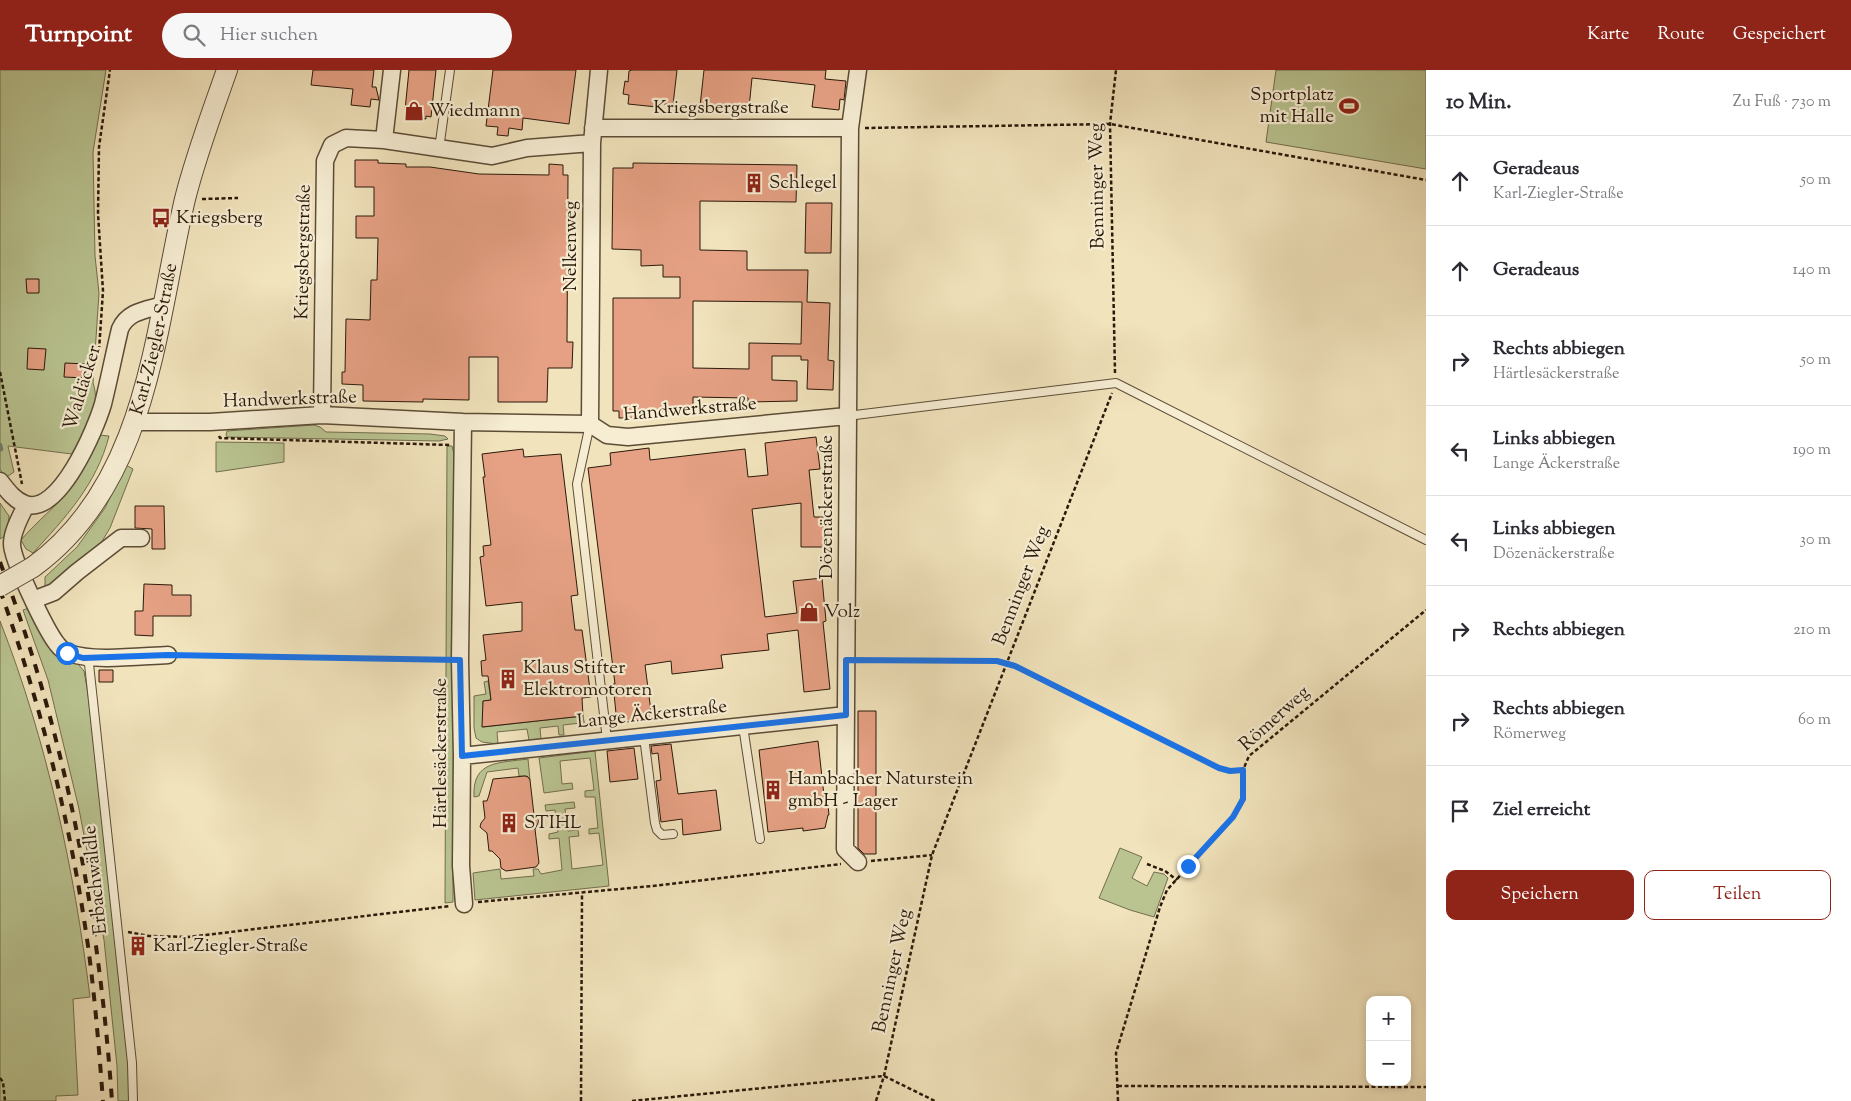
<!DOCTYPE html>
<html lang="de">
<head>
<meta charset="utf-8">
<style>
	body { margin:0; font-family:"Sorts Mill Goudy",serif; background:#f7f7f7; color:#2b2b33 }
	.controls { position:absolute; right:15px; bottom:15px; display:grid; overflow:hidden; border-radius:10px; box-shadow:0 2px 8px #0003 }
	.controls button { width:45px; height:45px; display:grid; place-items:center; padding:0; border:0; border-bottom:1px solid #e1e1e2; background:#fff; color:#2b2b33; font:25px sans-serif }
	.stop { position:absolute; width:15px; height:15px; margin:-11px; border:4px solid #1a73e8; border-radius:50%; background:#fff }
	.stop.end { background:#1a73e8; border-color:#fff; box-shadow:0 1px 5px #0008 }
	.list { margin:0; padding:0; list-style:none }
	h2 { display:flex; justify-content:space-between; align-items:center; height:65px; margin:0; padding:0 20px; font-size:21px }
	h2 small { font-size:16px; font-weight:400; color:#7c7c81 }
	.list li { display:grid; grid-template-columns:32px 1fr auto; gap:15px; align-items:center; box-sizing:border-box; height:90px; padding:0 20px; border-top:1px solid #e1e1e2 }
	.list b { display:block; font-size:19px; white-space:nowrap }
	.list p { margin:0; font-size:16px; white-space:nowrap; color:#7c7c81 }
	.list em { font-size:16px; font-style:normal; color:#7c7c81 }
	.actions { display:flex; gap:10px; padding:15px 20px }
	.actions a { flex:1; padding:11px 0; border:1px solid #8f2418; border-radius:10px; text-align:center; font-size:18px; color:#8f2418 }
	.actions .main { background:#8f2418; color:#fff }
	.icon { flex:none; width:28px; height:28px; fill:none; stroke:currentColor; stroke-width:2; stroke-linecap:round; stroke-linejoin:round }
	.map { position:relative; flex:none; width:1426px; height:1031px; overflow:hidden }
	header { display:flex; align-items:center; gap:30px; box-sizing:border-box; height:70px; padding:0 25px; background:#8f2418; color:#fff }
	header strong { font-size:24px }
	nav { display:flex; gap:28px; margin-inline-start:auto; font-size:18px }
	.search { width:350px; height:45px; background:#f7f7f7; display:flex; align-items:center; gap:12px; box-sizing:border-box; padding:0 18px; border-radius:28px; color:#7c7c81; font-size:19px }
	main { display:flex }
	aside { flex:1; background:#fff }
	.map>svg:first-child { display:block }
	.green { fill:#b9c491; stroke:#726e4e }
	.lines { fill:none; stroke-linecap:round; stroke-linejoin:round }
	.stream { stroke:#6e7d6b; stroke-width:4.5 }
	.building { fill:#e6a184; stroke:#2a190a; fill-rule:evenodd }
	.service-casing { stroke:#5c4c36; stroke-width:10 }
	.minor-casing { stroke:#5c4c36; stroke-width:19 }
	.tertiary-casing { stroke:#5c4c36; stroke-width:22 }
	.path { stroke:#2a190a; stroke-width:2.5; stroke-dasharray:4 2.5; stroke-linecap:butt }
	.service { stroke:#f6edd3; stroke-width:8 }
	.minor { stroke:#f6edd3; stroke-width:16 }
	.tertiary { stroke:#f6edd3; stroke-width:20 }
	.rail { stroke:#2a190a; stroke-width:4; stroke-dasharray:9 9; stroke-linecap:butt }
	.tertiary-bridge-casing { stroke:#5c4c36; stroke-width:22; stroke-linecap:butt }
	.tertiary-bridge { stroke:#f6edd3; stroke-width:20 }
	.route { stroke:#1a73e8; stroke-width:6 }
	.labels { text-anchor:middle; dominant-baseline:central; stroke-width:4.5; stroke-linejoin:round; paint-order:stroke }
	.poi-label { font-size:19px; fill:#2a190a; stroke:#f6edd3; text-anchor:start }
	.street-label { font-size:19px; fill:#2a190a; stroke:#f6edd3 }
</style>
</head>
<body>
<header>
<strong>Turnpoint</strong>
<div class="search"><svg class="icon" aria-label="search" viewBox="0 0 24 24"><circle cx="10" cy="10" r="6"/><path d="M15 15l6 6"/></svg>Hier suchen</div>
<nav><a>Karte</a><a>Route</a><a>Gespeichert</a></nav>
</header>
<main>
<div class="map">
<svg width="1426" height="1031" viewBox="0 0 1426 1031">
	<rect width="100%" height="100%" fill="#f1e3bc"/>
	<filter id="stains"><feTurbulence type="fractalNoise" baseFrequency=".004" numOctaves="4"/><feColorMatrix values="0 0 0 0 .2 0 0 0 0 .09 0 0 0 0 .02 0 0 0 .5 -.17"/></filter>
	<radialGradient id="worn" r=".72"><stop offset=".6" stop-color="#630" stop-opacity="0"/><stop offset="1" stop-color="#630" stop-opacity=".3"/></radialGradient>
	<path class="green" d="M0 0H106L93 82 95 186 99 223 93 313C102 338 84 363 72 384L8 376 14 402 5 408 0 399Z
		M1276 0H1426V99L1266 72Z
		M314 355 320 357 326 362 430 364 445 366 448 369 439 371 227 367 226 365 227 361Z
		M99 365 109 366C97 414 65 448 33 483L26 479 21 470C37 451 57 436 72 417 84 402 91 382 99 365Z
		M216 372 284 373V392L216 402Z
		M447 376H452L454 384 453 832 445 833Z
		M126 395 133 399 110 458 101 473 45 519V507L77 477 105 438Z
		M0 433 9 446 7 465 0 469Z
		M29 538 84 601 88 624 129 994 130 1031H118L117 996 104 870 79 739 48 610 23 540Z
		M0 551C47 671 74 798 90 927L73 929 78 1025 56 1026V1031H0Z
		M488 611 491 630 483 631V657L583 646 585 657H582L581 653 563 655 564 665H559L558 656 540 658 541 669 529 670 527 659 497 662 498 674 482 672 476 668 474 658V626L486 624 484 612Z
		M595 681 609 816 475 830 473 803 500 799 501 809 534 806 533 799H538L541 804 562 800 559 768 549 769V764L558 762 555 740 546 741 545 735 574 732 575 738 565 739 568 761 578 760 579 766 569 767 572 799 603 795 599 763 589 764V759L598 758 595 727H585V721L594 720 590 688 560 691 562 714 572 713 573 719 544 723 539 688Z
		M528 689 530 710 527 706H519L518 698 487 702 479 726 474 727C472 690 500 693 528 689Z
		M1120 778 1142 787 1132 808 1147 816 1154 802 1164 804 1168 808 1154 847 1130 840 1099 828Z"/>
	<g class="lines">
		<path class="stream" d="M0 375 1 379"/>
	</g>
	<path class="building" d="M313 0H374L372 17H376L379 30 371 29 370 37 351 35 353 19 311 15Z
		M409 0H436L431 47 426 46V49L411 47 405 40Z
		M493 0H576L569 54 523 48 522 60 509 58 508 66 497 65 498 57 486 56Z
		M632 0H677L673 35 657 33V37L628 34 629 25 623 24 625 11 628 12 629 1Z
		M704 0H826L825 9 846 11 844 30 840 29 839 40 812 37 815 15 752 8 749 38 730 36 729 38 700 36Z
		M355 90H378V93L406 94V97H430L479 104 549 105V94L563 95V105H568L567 272H573L572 298H548L547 332H498V287H469V330L423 329V332L363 331V315L342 314V302H345L346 249 370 250 371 210H377L378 168H356V146H374V117H355Z
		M633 93 797 95 796 132 700 131V180L747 181V200H808L807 232 830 233 828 290 834 291 833 320 807 319 808 290H801V286H772V310L797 311V331L748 332V328L693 327V341H635V348H619V341H613V228H680V207H663V195L641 196V180L612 179 613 98H633ZM693 231 802 232 801 274 749 273V299L693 298Z
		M806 133H832L831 183H805Z
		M26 209H39V223H27Z
		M28 278 46 279 44 300 27 299Z
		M65 293 87 294 86 308 64 307Z
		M816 367 820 399 809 400 814 447H828V477H801V433L752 439 765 547 797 543 793 511 822 508 826 551 823 552 830 619 804 622 798 560 767 564 769 580 721 585 723 598 672 604 671 591 645 595 652 649 617 653 613 614H615L588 398 611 395 610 383 649 378 650 390 745 379 748 407 768 405 765 373Z
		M523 379 524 387 561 384 578 525 571 526 575 560H582L591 627 582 628 583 646 482 657 483 631 491 630 488 606H482L481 591 486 590 483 565 522 561V532L486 536 480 487 484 486 483 476 491 475 483 407H485L482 384Z
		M135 436H164L165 479H152V459L135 458Z
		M144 514 172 515V525H191V546H153V566L135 565V541H143Z
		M99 600H113V612H99Z
		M858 641H876V784H864L858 778Z
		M818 671 825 735H828L829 745H828L825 758 803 761V758L768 762 759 680Z
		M671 674 678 724 716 720 721 760 683 765 682 749 661 752 656 711 661 710 658 683 652 684 651 676Z
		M634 678 638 709 610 712 607 681Z
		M525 706 528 707 530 710 534 745 539 751 535 759 539 793 536 797 506 801 501 798 500 789 492 781H489L487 763 480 757 481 753 485 748 483 731H487L489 725 493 709Z"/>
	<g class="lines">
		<defs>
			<path id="service" d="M439 79 450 0
				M847 346 1116 313 1426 470
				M590 354 577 414 607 670
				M83 588 89 594 132 993 133 1031
				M743 656 760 769
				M644 667 655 753 657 760 662 765 673 764"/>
			<path id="minor" d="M593 58H850
				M384 70 392 0
				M322 345 325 91 332 75 346 68 384 70 492 86 527 78 592 73
				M134 352H210L322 345 463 352 590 354 607 365 628 367 847 346
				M463 352 460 590 462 686 461 796 464 834
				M590 354 592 73 599 0
				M0 411C7 420 14 430 25 434 59 447 96 358 103 334 109 310 114 284 120 259 128 241 146 240 163 235
				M26 435C21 446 12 461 12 474 12 490 46 560 57 574 60 578 65 582 69 583 92 592 142 586 168 585
				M33 530 54 522 77 502 121 468H141
				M462 686 846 645
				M858 792 845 779 850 58 858 0"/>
			<g id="tertiary">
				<path id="s1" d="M33 497C149 413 155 256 185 129 196 85 212 43 227 0"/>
			</g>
		</defs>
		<use href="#service" class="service-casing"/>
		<use href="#minor" class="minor-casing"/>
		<use href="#tertiary" class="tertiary-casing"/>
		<path class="path" d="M865 58 1110 54 1426 110
			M202 129 238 128
			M99 280 103 221 98 144 99 77 110 0
			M0 302 22 414
			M1115 303 1110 54 1116 0
			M219 366 220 368 450 375
			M181 585 446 590
			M860 590 997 591 1006 593 1219 698 1230 701 1243 700
			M871 791 932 785
			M1147 794 1165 801 1177 810
			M478 832 652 816 841 794
			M128 862 149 866 188 867 450 836
			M0 1008 3 1012 5 1031
			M1118 1016 1426 1017
			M581 1031 582 823
			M632 1031 884 1006 935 1031
			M876 1031 884 1006 932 785 1112 323
			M1118 1031 1116 983 1160 837 1167 820 1233 747 1243 729V700L1249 686 1426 540"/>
		<use href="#service" class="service"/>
		<use href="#minor" class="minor"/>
		<use href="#tertiary" class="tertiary"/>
		<path class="rail" d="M0 492C66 666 99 846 112 1031
			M0 520C41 635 71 755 88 876 95 928 99 979 103 1031"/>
		<defs>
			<path id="tertiary-bridge" d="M0 516 33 497"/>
		</defs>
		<use href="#tertiary-bridge" class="tertiary-bridge-casing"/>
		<use href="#tertiary-bridge" class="tertiary-bridge"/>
	</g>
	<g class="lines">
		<path class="route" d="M67 583 83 588 168 585 460 590 462 686 846 645V590L997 591 1015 596 1219 698 1230 701 1243 700V729L1233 747 1188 796"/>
	</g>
	<defs>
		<symbol id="stadium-bare" viewBox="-9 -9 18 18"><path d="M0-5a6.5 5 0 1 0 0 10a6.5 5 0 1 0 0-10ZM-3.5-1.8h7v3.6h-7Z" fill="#8f2418" stroke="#f6edd3" stroke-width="2.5" paint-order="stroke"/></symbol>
		<symbol id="shop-bare" viewBox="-9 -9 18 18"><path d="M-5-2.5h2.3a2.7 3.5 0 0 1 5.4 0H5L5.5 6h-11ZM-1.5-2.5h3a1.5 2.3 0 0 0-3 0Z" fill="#8f2418" stroke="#f6edd3" stroke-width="2.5" paint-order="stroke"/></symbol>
		<symbol id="building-bare" viewBox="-9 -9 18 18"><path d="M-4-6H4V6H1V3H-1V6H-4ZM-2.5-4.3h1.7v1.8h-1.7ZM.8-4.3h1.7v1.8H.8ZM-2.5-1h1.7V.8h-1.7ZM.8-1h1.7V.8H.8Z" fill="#8f2418" stroke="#f6edd3" stroke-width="2.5" paint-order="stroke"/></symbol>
		<symbol id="bus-bare" viewBox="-9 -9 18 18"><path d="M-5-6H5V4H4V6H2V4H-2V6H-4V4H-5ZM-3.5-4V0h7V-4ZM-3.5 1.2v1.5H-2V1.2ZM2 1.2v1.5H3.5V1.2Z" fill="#8f2418" stroke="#f6edd3" stroke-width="2.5" paint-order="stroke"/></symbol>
	</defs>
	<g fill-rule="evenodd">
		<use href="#stadium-bare" x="1335" y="22" width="28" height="28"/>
		<use href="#shop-bare" x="400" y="27" width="28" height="28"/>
		<use href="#building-bare" x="740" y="99" width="28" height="28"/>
		<use href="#bus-bare" x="147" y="134" width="28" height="28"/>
		<use href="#shop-bare" x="795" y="528" width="28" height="28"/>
		<use href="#building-bare" x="494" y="595" width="28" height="28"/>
		<use href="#building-bare" x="759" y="706" width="28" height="28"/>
		<use href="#building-bare" x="495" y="739" width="28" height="28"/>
		<use href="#building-bare" x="124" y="862" width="28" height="28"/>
	</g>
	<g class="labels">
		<g class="poi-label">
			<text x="1334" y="25" text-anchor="end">Sportplatz<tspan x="1334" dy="22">mit Halle</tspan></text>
			<text x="429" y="41">Wiedmann</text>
			<text x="769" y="113">Schlegel</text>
			<text x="176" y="148">Kriegsberg</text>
			<text x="824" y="542">Volz</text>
			<text x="523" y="598">Klaus Stifter<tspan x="523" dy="22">Elektromotoren</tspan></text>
			<text x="788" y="709">Hambacher Naturstein<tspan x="788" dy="22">gmbH - Lager</tspan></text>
			<text x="524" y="753">STIHL</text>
			<text x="153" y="876">Karl-Ziegler-Straße</text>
		</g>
		<g class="street-label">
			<text x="721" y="38">Kriegsbergstraße</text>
			<text transform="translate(1098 116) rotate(-91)">Benninger Weg</text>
			<text transform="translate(571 176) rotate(-90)">Nelkenweg</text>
			<text transform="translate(304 182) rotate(-89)">Kriegsbergstraße</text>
			<text stroke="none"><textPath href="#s1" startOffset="265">Karl-Ziegler-Straße</textPath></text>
			<text transform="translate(83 318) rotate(-73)">Waldäcker</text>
			<text transform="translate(290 330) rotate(-2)">Handwerkstraße</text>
			<text transform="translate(690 340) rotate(-5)">Handwerkstraße</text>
			<text transform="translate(827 437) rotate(-90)">Dözenäckerstraße</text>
			<text transform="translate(1022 516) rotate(-69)">Benninger Weg</text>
			<text transform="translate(652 645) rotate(-6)">Lange Äckerstraße</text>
			<text transform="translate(1275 649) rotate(-42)">Römerweg</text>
			<text transform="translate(441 683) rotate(-90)">Härtlesäckerstraße</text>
			<text transform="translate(96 810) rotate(-96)">Erbachwäldle</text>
			<text transform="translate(893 901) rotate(-78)">Benninger Weg</text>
		</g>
	</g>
	<rect width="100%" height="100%" filter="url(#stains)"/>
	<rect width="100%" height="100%" fill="url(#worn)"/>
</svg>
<div class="controls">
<button>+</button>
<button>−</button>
</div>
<div class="stop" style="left:67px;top:583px"></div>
<div class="stop end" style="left:1188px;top:796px"></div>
</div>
<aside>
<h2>10 Min.<small>Zu Fuß · 730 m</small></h2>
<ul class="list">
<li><svg class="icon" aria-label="ahead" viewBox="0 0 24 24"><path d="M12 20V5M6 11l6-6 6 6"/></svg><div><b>Geradeaus</b><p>Karl-Ziegler-Straße</p></div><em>50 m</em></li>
<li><svg class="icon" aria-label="ahead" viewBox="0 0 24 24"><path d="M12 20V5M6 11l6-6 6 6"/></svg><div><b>Geradeaus</b></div><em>140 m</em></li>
<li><svg class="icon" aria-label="right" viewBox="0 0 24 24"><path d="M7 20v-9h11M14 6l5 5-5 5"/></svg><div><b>Rechts abbiegen</b><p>Härtlesäckerstraße</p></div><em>50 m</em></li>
<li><svg class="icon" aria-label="left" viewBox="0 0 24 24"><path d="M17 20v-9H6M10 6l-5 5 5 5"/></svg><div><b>Links abbiegen</b><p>Lange Äckerstraße</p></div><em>190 m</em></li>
<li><svg class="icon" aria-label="left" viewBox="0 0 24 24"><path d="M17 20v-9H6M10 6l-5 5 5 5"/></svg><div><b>Links abbiegen</b><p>Dözenäckerstraße</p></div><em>30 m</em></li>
<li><svg class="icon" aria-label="right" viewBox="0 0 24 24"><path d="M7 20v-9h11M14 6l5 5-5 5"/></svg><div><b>Rechts abbiegen</b></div><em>210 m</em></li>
<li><svg class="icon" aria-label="right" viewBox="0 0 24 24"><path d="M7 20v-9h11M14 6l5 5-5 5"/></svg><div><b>Rechts abbiegen</b><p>Römerweg</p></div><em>60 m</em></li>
<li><svg class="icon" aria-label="arrive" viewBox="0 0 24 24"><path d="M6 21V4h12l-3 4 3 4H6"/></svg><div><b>Ziel erreicht</b></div></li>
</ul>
<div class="actions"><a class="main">Speichern</a><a>Teilen</a></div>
</aside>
</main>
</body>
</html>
